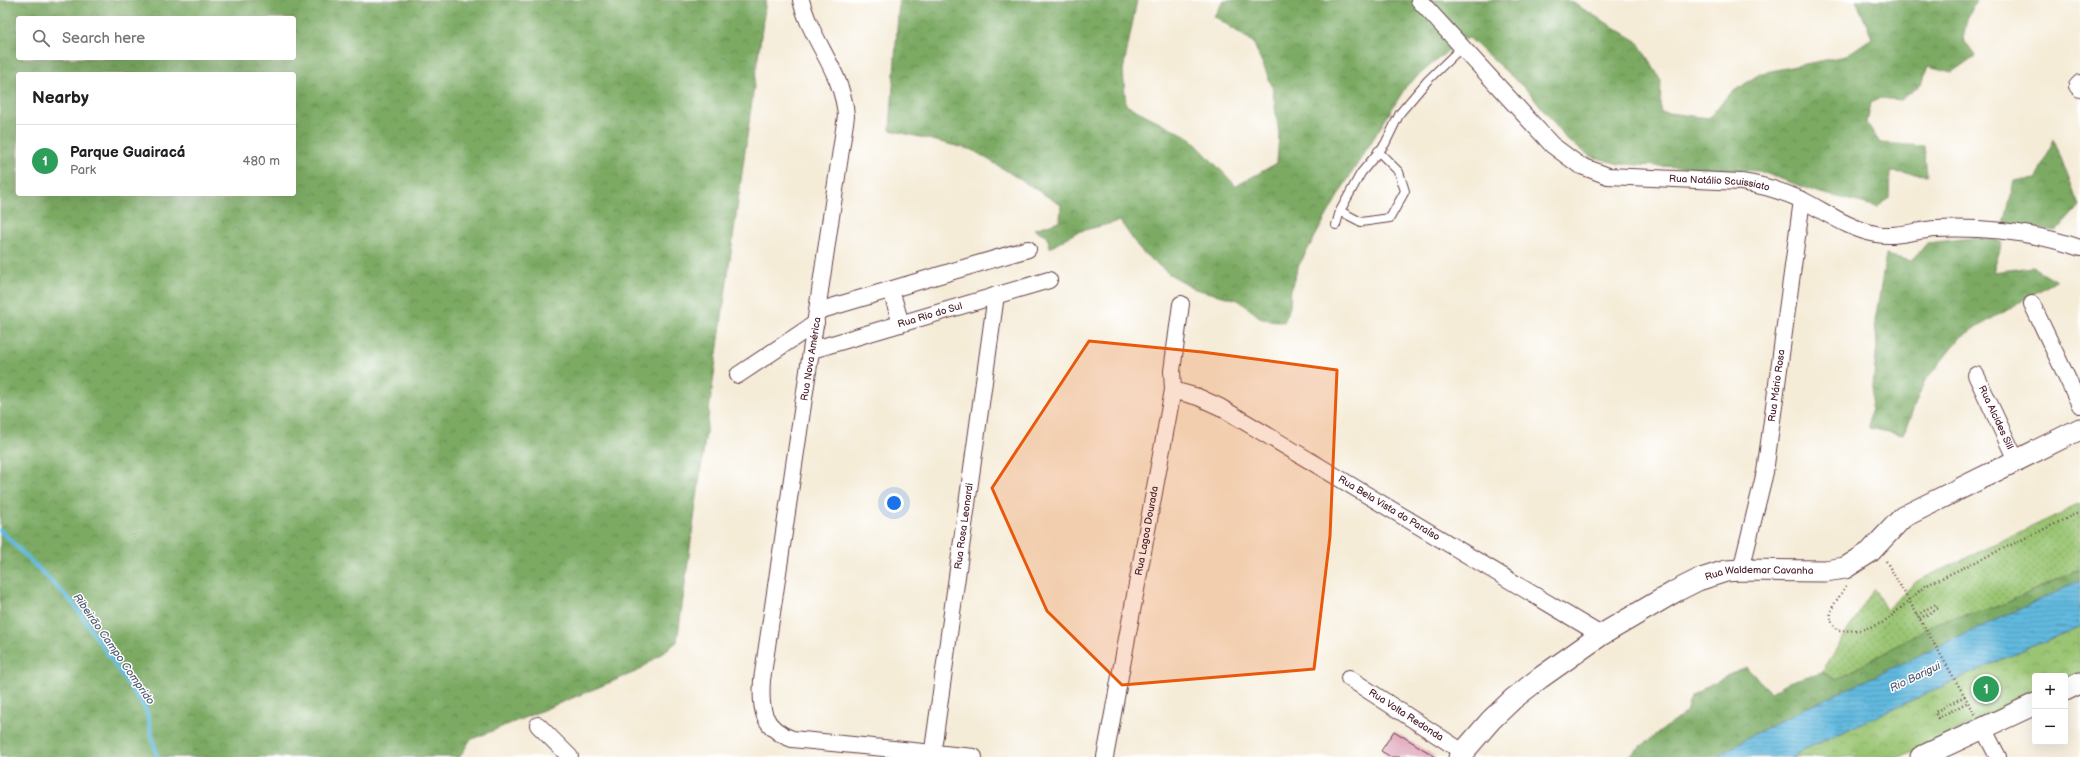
<!DOCTYPE html>
<html lang="en">
<head>
<meta charset="utf-8">
<style>
	body { margin:0; font-family:"Balsamiq Sans",sans-serif; background:#f6f6f6; color:#202124 }
	.controls { position:absolute; right:12px; bottom:12px; display:grid; overflow:hidden; border-radius:4px; box-shadow:0 4px 16px #0002 }
	.controls button { width:36px; height:36px; display:grid; place-items:center; padding:0; border:0; border-bottom:1px solid #e0e0e0; background:#fff; color:#202124; font:20px sans-serif }
	.you { position:absolute; left:894px; top:503px; width:14px; height:14px; margin:-10px; border:3px solid #fff; border-radius:50%; background:#1a73e8; box-shadow:0 0 0 6px #1a73e833 }
	.badge { display:grid; place-items:center; width:26px; height:26px; border-radius:50%; background:#ea580c; color:#fff; font-size:13px; font-weight:700 }
	.pin { position:absolute; translate:-50% -50%; border:2px solid #fff; box-shadow:0 1px 4px #0006 }
	.list { margin:0; padding:0; list-style:none }
	h2 { display:flex; justify-content:space-between; align-items:center; height:52px; margin:0; padding:0 16px; font-size:17px }
	h2 small { font-size:13px; font-weight:400; color:#757577 }
	.list li { display:grid; grid-template-columns:26px 1fr auto; gap:12px; align-items:center; box-sizing:border-box; height:72px; padding:0 16px; border-top:1px solid #e0e0e0 }
	.list b { display:block; font-size:15px; white-space:nowrap }
	.list p { margin:0; font-size:13px; white-space:nowrap; color:#757577 }
	.list em { font-size:13px; font-style:normal; color:#757577 }
	.icon { flex:none; width:22px; height:22px; fill:none; stroke:currentColor; stroke-width:2; stroke-linecap:round; stroke-linejoin:round }
	.map { position:relative; flex:none; width:2080px; height:757px; overflow:hidden }
	.search { position:absolute; background:#fff; box-shadow:0 4px 16px #0002; left:16px; top:16px; width:280px; height:44px; display:flex; align-items:center; gap:10px; box-sizing:border-box; padding:0 14px; border-radius:4px; color:#757577; font-size:15px }
	.panel { position:absolute; background:#fff; box-shadow:0 4px 16px #0002; left:16px; top:72px; width:280px; height:124px; border-radius:4px }
	.map>svg:first-child { display:block }
	.grass { fill:url(#grass-dots); stroke:#72724e }
	.forest { fill:url(#forest-crowns); stroke:#626448; fill-rule:evenodd }
	.park { fill:url(#park-crowns); stroke:#72724e }
	.water { fill:url(#water-rules); stroke:#566c85 }
	.lines { fill:none; stroke-linecap:round; stroke-linejoin:round }
	.stream { stroke:#61badf; stroke-width:4.5 }
	.building { fill:#dea1b6 }
	.service-casing { stroke:#643e45; stroke-width:10 }
	.minor-casing { stroke:#643e45; stroke-width:18 }
	.tertiary-casing { stroke:#643e45; stroke-width:23 }
	.path { stroke:#643e45; stroke-width:2.5; stroke-dasharray:1 3; stroke-linecap:butt }
	.service { stroke:#fff; stroke-width:8 }
	.minor { stroke:#fff; stroke-width:16 }
	.tertiary { stroke:#fff; stroke-width:21 }
	.marked { fill:#e8590c; fill-opacity:0.2; stroke:#e8590c; stroke-width:3; stroke-linejoin:round }
	.labels { text-anchor:middle; dominant-baseline:central; stroke-width:3; stroke-linejoin:round; paint-order:stroke }
	.street-label { font-size:10px; fill:#4a1f2b; stroke:#fff }
	.water-label { font-size:11px; font-style:italic; fill:#535d73; stroke:#fff }
</style>
</head>
<body>
<div class="map">
<svg width="2080" height="757" viewBox="0 0 2080 757">
	<defs>
		<pattern id="grass-dots" width="8" height="8" patternUnits="userSpaceOnUse"><rect width="8" height="8" fill="#9ac572"/><path d="M2 2h.1M6 6h.1" fill="none" stroke="#809f5e" stroke-width="1.8" stroke-linecap="round"/></pattern>
		<pattern id="forest-crowns" width="20" height="18" patternUnits="userSpaceOnUse"><rect width="20" height="18" fill="#7baa64"/><path d="M2 6a3 3 0 1 1 6 0M12 15a3 3 0 1 1 6 0" fill="none" stroke="#678a53"/></pattern>
		<pattern id="park-crowns" width="20" height="18" patternUnits="userSpaceOnUse"><rect width="20" height="18" fill="#9ac572"/><path d="M2 6a3 3 0 1 1 6 0M12 15a3 3 0 1 1 6 0" fill="none" stroke="#809f5e"/></pattern>
		<pattern id="water-rules" width="6" height="5" patternUnits="userSpaceOnUse"><rect width="6" height="5" fill="#61badf"/><path d="M0 2.5h6" fill="none" stroke="#5297b5"/></pattern>
	</defs>
	<rect width="100%" height="100%" fill="#fff"/>
	<filter id="ink" filterUnits="userSpaceOnUse"><feTurbulence type="fractalNoise" baseFrequency=".025" numOctaves="2"/><feDisplacementMap in="SourceGraphic" scale="8" xChannelSelector="R" yChannelSelector="G"/><feConvolveMatrix kernelMatrix="1 2 1 2 8 2 1 2 1" color-interpolation-filters="sRGB"/></filter>
	<filter id="wash" filterUnits="userSpaceOnUse"><feTurbulence type="fractalNoise" baseFrequency=".012" numOctaves="4" result="noise"/><feDisplacementMap in="SourceGraphic" scale="16" xChannelSelector="R" yChannelSelector="G"/><feGaussianBlur stdDeviation="0.9" result="paint"/><feColorMatrix in="noise" values="0 0 0 0 0 0 0 0 0 0 0 0 0 0 0 0 0 1.4 0 .05"/><feComposite in="paint" operator="in"/></filter>
	<g filter="url(#wash)">
		<rect width="100%" height="100%" fill="#f5ecd8"/>
		<path class="grass" d="M2080 504V569L2000 606 1938 622 1837 680 1822 672 1874 588 1886 610 1917 581Z"/>
		<path class="forest" d="M0 0H766L677 642 638 671 470 740 460 757H0ZM18 18H294V58H18ZM18 74H294V194H18Z
			M899 0H1137L1123 71 1126 105 1189 137 1236 186 1277 163 1279 134 1272 86 1253 42 1214 16 1224 0H1506L1513 2 1524 0H1568L1637 41 1661 80 1660 112 1709 118 1727 96 1761 73 1845 56 1872 38 1856 0H1977L1967 19 1963 39 1975 56 1952 72 1928 66 1921 85 1901 100 1880 98 1871 103 1867 123 1880 143 1924 146 1927 175 1890 172 1889 198 1878 207 1817 192 1759 171 1619 164 1590 156 1567 140 1531 94 1468 37 1450 49 1407 85 1343 187 1299 265 1291 288 1290 307 1284 322 1262 319 1238 300 1195 289 1168 273 1141 251 1120 221 1077 232 1050 248 1047 236 1034 229 1060 221 1061 205 973 150 890 130Z
			M2054 139 2079 206 2057 231 2004 225 2014 181 2037 179Z
			M1988 236 2002 243 1993 272 2033 267 2056 281 1962 336 1924 382 1903 435 1869 428 1877 344 1875 321 1886 255 1912 261 1927 243Z
			M2080 569V581L1812 705 1747 738 1717 757H1627L1686 712 1691 697 1707 686 1746 667 1771 692 1791 681 1822 672 1837 680 1938 622 2000 606Z"/>
		<path class="park" d="M2080 626V675L2065 682V676H2035V696L1900 757H1793L1805 749 1989 665Z"/>
		<path class="water" d="M2080 581V626L1989 665 1805 749 1793 757H1717L1747 738 1812 705Z"/>
		<g class="lines">
			<path class="stream" d="M0 530 73 603 146 710 157 757"/>
		</g>
		<g id="blocks">
			<path class="building" d="M1394 731 1436 757H1391L1381 751Z"/>
		</g>
	</g>
	<g filter="url(#ink)">
		<use href="#blocks" fill-opacity="0" stroke="#643e45" stroke-width="1"/>
		<g class="lines">
			<defs>
				<path id="service" d="M1340 211 1361 222 1390 218 1405 191 1399 172 1378 151
					M1336 225 1340 211 1361 173 1385 144 1400 113 1428 80 1461 48"/>
				<g id="minor">
					<path d="M801 0C811 41 843 72 846 116L762 680C760 709 762 728 792 739L974 757"/>
					<path id="s1" d="M1419 0 1552 145 1579 165 1608 176 1741 182C1762 185 1782 191 1802 200 1826 212 1849 229 1876 234 1897 238 1916 230 1936 229 1985 227 2034 232 2080 248"/>
					<path d="M2080 83 2077 86 2080 89"/>
					<path d="M891 290 901 324"/>
					<path d="M2032 304 2080 405"/>
					<path d="M818 311 1028 249"/>
					<path id="s2" d="M812 350 1049 280"/>
					<path d="M738 375 816 323"/>
					<path id="s3" d="M1976 375 2016 460"/>
					<path id="s4" d="M1173 390 1198 397 1220 407 1601 635"/>
					<path id="s5" d="M1741 570 1765 472 1802 200"/>
					<path id="s6" d="M1349 678 1463 752"/>
					<path d="M538 725 570 757"/>
					<path d="M1983 728 1998 757"/>
					<path id="s7" d="M932 757 996 295"/>
					<path id="s8" d="M1105 757 1173 390 1172 371 1181 304"/>
				</g>
				<g id="tertiary">
					<path d="M2065 690 2080 683"/>
					<path id="s9" d="M1459 757 1491 720 1513 699 1540 678 1601 635 1676 591 1698 580 1726 571 1741 570 1825 571 1845 568 1870 552 1903 517 2080 429"/>
					<path d="M1921 757 2035 704"/>
				</g>
			</defs>
			<use href="#service" class="service-casing"/>
			<use href="#minor" class="minor-casing"/>
			<use href="#tertiary" class="tertiary-casing"/>
			<path class="path" d="M1886 561 1975 714
				M1846 586C1836 603 1821 615 1839 631L1861 630 1885 622 1925 586 2080 512
				M1917 615 1936 604 1939 608 1919 619
				M1965 696 1935 712 1938 718 1968 702"/>
			<use href="#service" class="service"/>
			<use href="#minor" class="minor"/>
			<use href="#tertiary" class="tertiary"/>
		</g>
	</g>
	<path class="marked" d="M1089 341 1202 352 1337 370 1330 536 1314 669 1122 685 1047 611 992 488Z"/>
	<g class="labels">
		<g class="street-label">
			<text stroke="none"><textPath href="#s1" startOffset="373">Rua Natálio Scuissiato</textPath></text>
			<text stroke="none"><textPath href="#s2" startOffset="123">Rua Rio do Sul</textPath></text>
			<text transform="translate(811 359) rotate(-81)">Rua Nova América</text>
			<text stroke="none"><textPath href="#s5" startOffset="188">Rua Mário Rosa</textPath></text>
			<text stroke="none"><textPath href="#s3" startOffset="47">Rua Alcides Sill</textPath></text>
			<text stroke="none"><textPath href="#s4" startOffset="247">Rua Bela Vista do Paraíso</textPath></text>
			<text stroke="none"><textPath href="#s7" startOffset="233">Rua Rosa Leonardi</textPath></text>
			<text stroke="none"><textPath href="#s8" startOffset="230">Rua Lagoa Dourada</textPath></text>
			<text stroke="none"><textPath href="#s9" startOffset="362">Rua Waldemar Cavanha</textPath></text>
			<text stroke="none"><textPath href="#s6" startOffset="68">Rua Volta Redonda</textPath></text>
		</g>
		<g class="water-label">
			<text transform="translate(114 649) rotate(55)">Ribeirão Campo Comprido</text>
			<text transform="translate(1915 677) rotate(-26)">Rio Barigui</text>
		</g>
	</g>
</svg>
<div class="controls">
<button>+</button>
<button>−</button>
</div>
<div class="you"></div>
<div class="pin badge" style="left:1986px;top:689px;background:#2e9e5b">1</div>
<div class="search"><svg class="icon" aria-label="search" viewBox="0 0 24 24"><circle cx="10" cy="10" r="6"/><path d="M15 15l6 6"/></svg>Search here</div>
<section class="panel">
<h2>Nearby<small></small></h2>
<ul class="list">
<li><span class="badge" style="background:#2e9e5b">1</span><div><b>Parque Guairacá</b><p>Park</p></div><em>480 m</em></li>
</ul>
</section>
</div>
</body>
</html>
